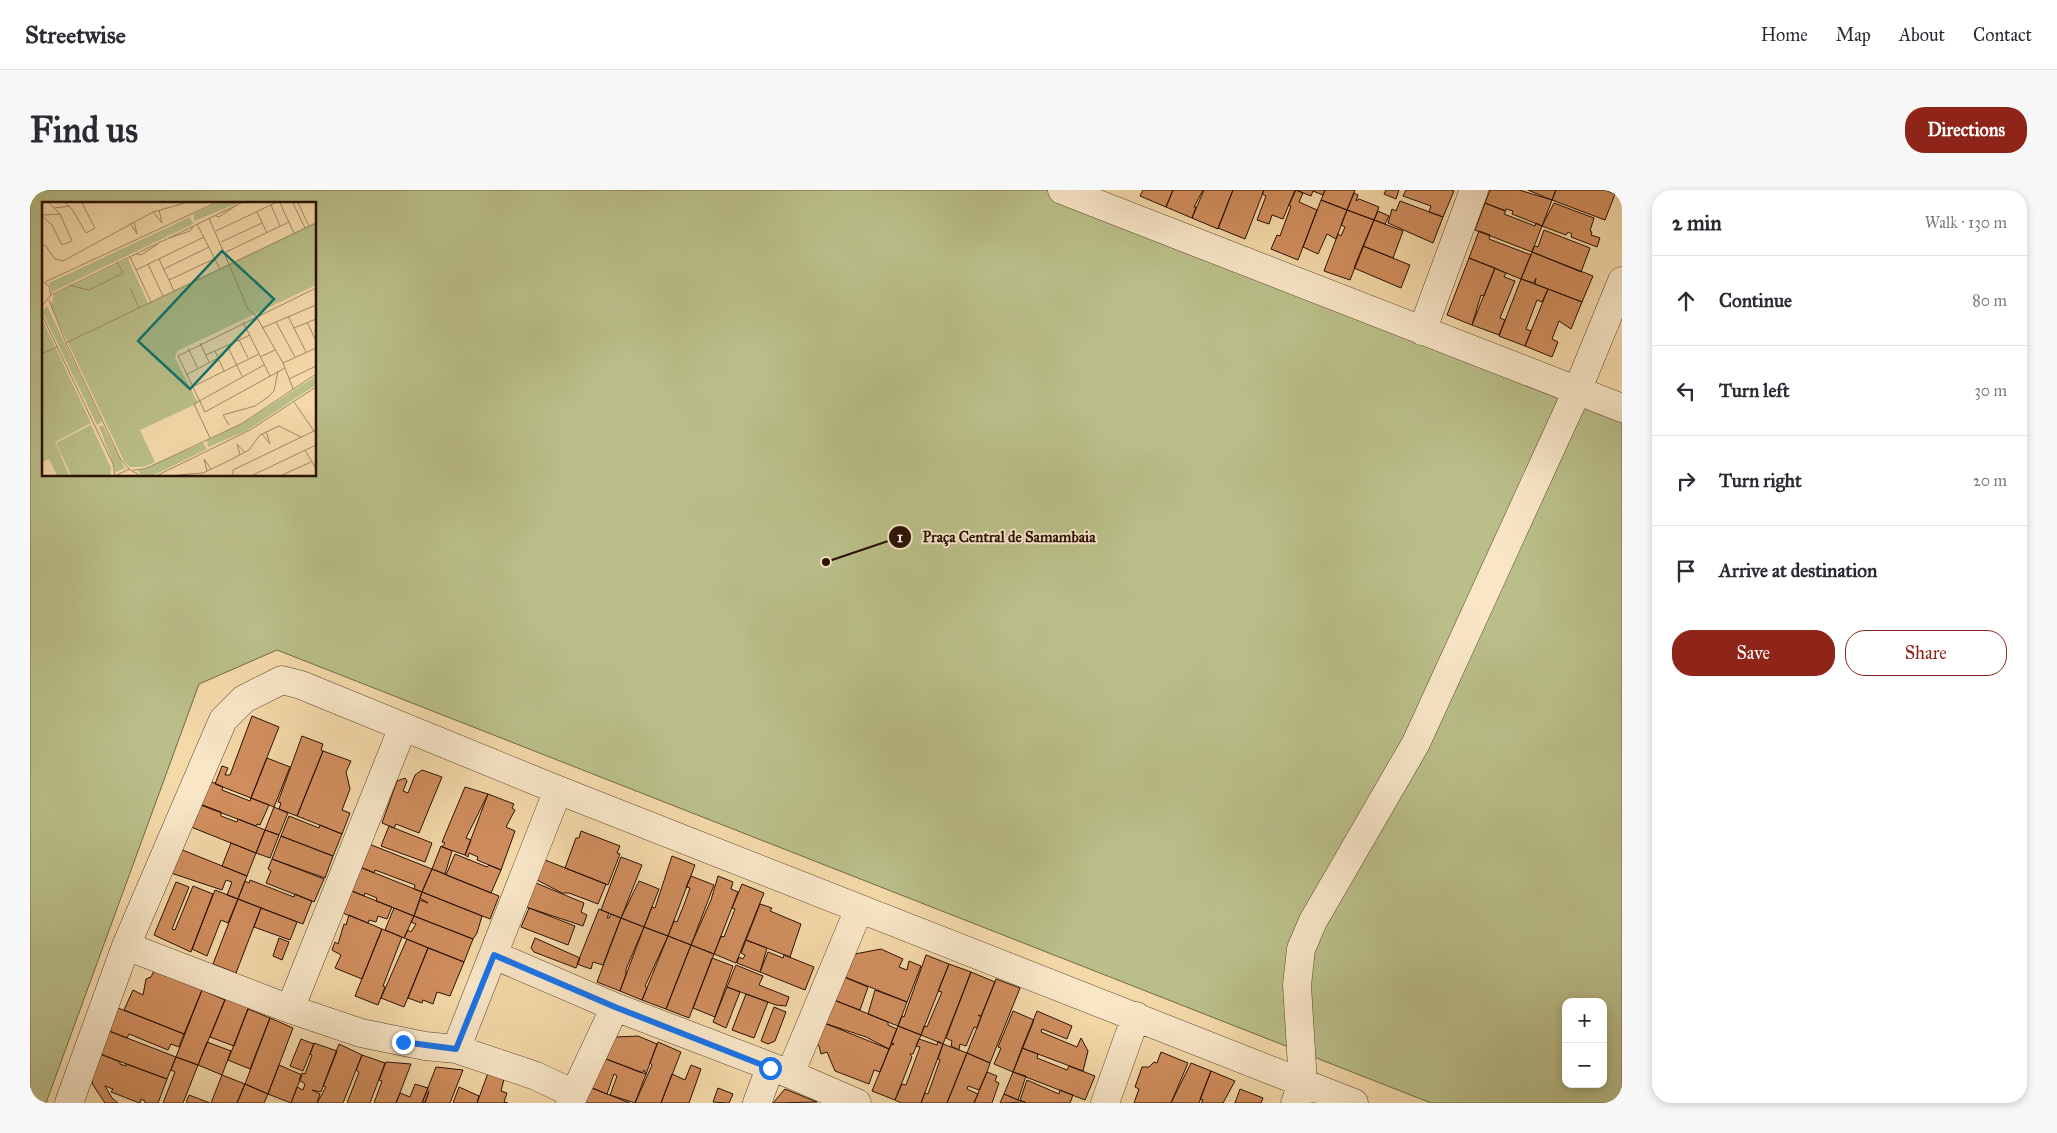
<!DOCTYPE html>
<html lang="en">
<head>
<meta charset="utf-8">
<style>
	body { margin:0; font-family:"IM FELL Great Primer",serif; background:#f7f7f7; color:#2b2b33 }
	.controls { position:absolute; right:15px; bottom:15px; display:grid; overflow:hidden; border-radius:10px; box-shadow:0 2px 8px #0003 }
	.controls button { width:45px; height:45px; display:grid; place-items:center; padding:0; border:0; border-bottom:1px solid #e1e1e2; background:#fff; color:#2b2b33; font:25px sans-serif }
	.stop { position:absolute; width:15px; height:15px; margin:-11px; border:4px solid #1a73e8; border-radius:50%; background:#fff }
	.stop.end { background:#1a73e8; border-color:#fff; box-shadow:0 1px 5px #0008 }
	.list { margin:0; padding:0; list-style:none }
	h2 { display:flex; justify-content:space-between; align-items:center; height:65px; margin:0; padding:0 20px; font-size:21px }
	h2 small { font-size:16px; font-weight:400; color:#7c7c81 }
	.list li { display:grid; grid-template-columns:32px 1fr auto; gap:15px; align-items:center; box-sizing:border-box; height:90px; padding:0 20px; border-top:1px solid #e1e1e2 }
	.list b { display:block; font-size:19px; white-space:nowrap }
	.list em { font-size:16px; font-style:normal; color:#7c7c81 }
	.actions { display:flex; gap:10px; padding:15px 20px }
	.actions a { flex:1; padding:11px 0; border:1px solid #8f2418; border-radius:20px; text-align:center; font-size:18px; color:#8f2418 }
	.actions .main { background:#8f2418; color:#fff }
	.icon { flex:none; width:28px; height:28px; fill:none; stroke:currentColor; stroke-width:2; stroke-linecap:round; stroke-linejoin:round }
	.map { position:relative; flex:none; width:1592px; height:913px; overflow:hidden; border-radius:20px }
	header { display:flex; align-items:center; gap:30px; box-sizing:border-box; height:70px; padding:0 25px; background:#fff; border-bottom:1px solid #e1e1e2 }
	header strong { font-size:24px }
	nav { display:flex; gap:28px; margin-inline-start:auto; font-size:18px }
	.intro { display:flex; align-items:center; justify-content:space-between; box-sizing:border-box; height:120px; padding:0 30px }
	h1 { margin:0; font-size:35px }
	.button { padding:12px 22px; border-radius:20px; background:#8f2418; color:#fff; font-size:18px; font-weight:700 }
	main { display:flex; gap:30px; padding:0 30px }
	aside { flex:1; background:#fff; border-radius:20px; box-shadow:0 2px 8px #0003 }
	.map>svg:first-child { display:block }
	.green { fill:#babf89; stroke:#726846; fill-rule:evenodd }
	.building { fill:#d18e5e; stroke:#291003 }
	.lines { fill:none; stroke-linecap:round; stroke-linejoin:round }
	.minor-casing { stroke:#5c422c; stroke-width:29 }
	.minor { stroke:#f8e6c7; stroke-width:28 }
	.route { stroke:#1a73e8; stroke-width:6 }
	.inset-road { fill:none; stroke:#a38967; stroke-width:1 }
	.view { fill:#0f766e; fill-opacity:0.15; stroke:#0f766e; stroke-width:2.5 }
	.inset-edge { fill:none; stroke:#291003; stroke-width:2.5 }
	.leader { fill:none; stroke:#291003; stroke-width:2 }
	.callout-dot { fill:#291003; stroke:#f8e6c7; stroke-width:2 }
	.mark-label { font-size:15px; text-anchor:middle; font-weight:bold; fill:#fff }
	.callout-label { font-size:15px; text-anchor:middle; font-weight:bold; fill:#291003; stroke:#f8e6c7; stroke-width:4; stroke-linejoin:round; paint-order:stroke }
</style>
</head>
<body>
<header>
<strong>Streetwise</strong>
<nav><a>Home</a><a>Map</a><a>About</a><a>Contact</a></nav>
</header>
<div class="intro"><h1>Find us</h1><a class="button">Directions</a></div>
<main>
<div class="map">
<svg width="1592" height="913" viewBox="0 0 1592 913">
	<rect width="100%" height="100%" fill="#f4d9a9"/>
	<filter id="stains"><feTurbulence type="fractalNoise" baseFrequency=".004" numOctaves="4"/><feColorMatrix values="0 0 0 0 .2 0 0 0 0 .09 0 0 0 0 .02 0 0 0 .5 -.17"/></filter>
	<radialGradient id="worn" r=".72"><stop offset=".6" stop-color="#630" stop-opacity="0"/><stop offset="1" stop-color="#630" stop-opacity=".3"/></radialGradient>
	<path class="green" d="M0 0H1048L1592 212V913H1401L247 460 169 494 16 913H0ZM14 14H285V285H14ZM1536 812H1573V894H1536Z"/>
	<path class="building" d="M1113 0H1143L1136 17 1110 6Z
		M1143 0H1173L1164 17H1166L1162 28 1136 17Z
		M1174 0H1203L1188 39 1162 28Z
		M1203 0H1234L1215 49 1188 38Z
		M1234 0H1265L1253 29 1242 25 1239 34 1227 30 1236 6 1232 4Z
		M1266 0 1273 3 1269 12 1287 20 1268 70 1241 59 1247 45 1250 46 1261 16 1259 15Z
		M1266 0H1295L1293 5 1283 1 1281 6Z
		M1295 0H1325L1317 20 1291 10Z
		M1356 0H1369L1366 9 1354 4Z
		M1376 0H1421L1424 1 1413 27 1399 22 1401 16 1373 6Z
		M1460 0H1489L1522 10 1512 36 1482 24 1483 21 1476 19 1475 21 1455 13Z
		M1498 0H1526L1522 10Z
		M1526 0H1575L1585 4 1575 30 1522 10Z
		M1324 3 1328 5 1326 11 1329 9 1349 17 1344 30 1317 20Z
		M1291 10 1317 20 1306 49 1297 44 1288 64 1273 57Z
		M1370 11 1413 27 1403 53 1358 33 1362 19 1366 21Z
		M1455 13 1476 21 1474 24 1505 36 1506 33 1512 36 1502 62 1445 40Z
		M1524 13 1564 28 1560 41 1562 42 1561 45 1570 48 1567 57 1541 47 1542 44 1538 42 1536 45 1512 36Z
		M1317 20 1344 30 1320 90 1294 81 1308 44 1311 46 1315 37 1311 35Z
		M1348 21 1359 26 1355 34 1344 30Z
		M1344 30 1373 41 1363 68 1333 56Z
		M1514 40 1560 58 1551 82 1502 62 1504 56 1508 57Z
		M1449 41 1460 45 1459 49 1501 65 1491 89 1439 68Z
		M1333 56 1380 75 1371 98 1324 78Z
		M1502 62 1563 86 1552 112 1505 94 1506 88 1504 93 1491 89Z
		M1439 68 1465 78 1454 106 1451 105 1442 135 1417 125Z
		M1465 78 1476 83 1474 87 1485 91 1470 128 1475 130 1469 145 1442 135Z
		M1491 89 1518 99 1512 112 1507 110 1496 139 1501 141 1495 156 1469 146Z
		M1518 99 1552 112 1541 139 1529 131 1522 149 1528 152 1522 167 1495 156Z
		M222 526 249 537 221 608 185 594 192 576 198 578 195 585H200Z
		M272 546 293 554 291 560 293 561 267 626 249 619 251 613 248 612Z
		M293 561 321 571 316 582 320 599 312 620 320 623 312 644 267 626Z
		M237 568 260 577 244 617 221 608Z
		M392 580 412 587 389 643 366 634 364 638 352 633 367 591 375 588 377 591 373 601 378 603 385 585Z
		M178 590 193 597 192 600 220 611 221 608 239 615 230 635 227 634 226 636 168 614Z
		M435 597 458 604 436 648 441 650 435 665 412 657 415 653 412 652Z
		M458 604 484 614 482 618 485 620 476 637 485 641 471 680 447 670 448 667 439 663 438 667 435 665Z
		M170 614 191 622V626L207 632 208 629 235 640 226 663 161 637Z
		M244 617 258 623 249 645 235 640Z
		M259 626 289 638 290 635 312 644 303 666 251 646Z
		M359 636 402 653 395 672 351 656Z
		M235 640 249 645 240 668 226 663Z
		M551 641 590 656 587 663 590 664 578 695 535 678 546 648H549Z
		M251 646 303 666 295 688 242 669Z
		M201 653 226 663 217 686 192 676Z
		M339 654 402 679 392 702 384 699 385 695 345 680 344 683 330 677Z
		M411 656 422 661 415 684 402 679Z
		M150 659 217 686 208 709 197 705 202 692 196 690 192 700 141 683Z
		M425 664 457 677 459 675 471 680 461 703 416 685Z
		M642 666 665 675 638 746 614 737 622 717 625 718Z
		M591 667 612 675 591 728 571 720Z
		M242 669 294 689 284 712 236 693 241 681 238 679Z
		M515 670 576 694 568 714 539 703H532L507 690Z
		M330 677 392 702 384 726 346 711 347 708 335 703 334 706 320 700Z
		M402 679 469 706 460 729 392 702Z
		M661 686 684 695 661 755 638 746 644 731 647 732 655 712 660 698 656 697Z
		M688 686 703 692 701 699 708 702 684 764 661 755 681 710Z
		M220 690 264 707 265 704 282 711 273 734 208 709 215 691 219 693Z
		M609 691 629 699 614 737 591 728Z
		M146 692 159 697 142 739 145 740 163 696 183 704 161 762 124 745Z
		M506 693 554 713 551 722 557 725 553 736 496 717Z
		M712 694 734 703 706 773 684 764 691 746 694 747 705 719 702 718Z
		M185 700 208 709 198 733 191 730 177 766 162 759Z
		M319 700 362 717 357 729 348 726 346 732 339 730 338 733 310 722Z
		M392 702 452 726 447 743 443 749 384 726 390 710 398 713 390 708Z
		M208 709 231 718 206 783 183 774Z
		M730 714 742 718 740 721 771 734 760 767 716 750Z
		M231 718 267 732 260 750 224 737Z
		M364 718 384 726 374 748 355 740Z
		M499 718 545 736 538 755 491 737Z
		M569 719 579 723 577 728H579L581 724 591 728 573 775 563 772 561 779 547 774Z
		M319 725 352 739 332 789 305 778 311 765 302 760 305 752 308 754 314 734 316 735Z
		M384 726 443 749 434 772 374 748 378 740 381 742 386 734 381 732Z
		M591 728 614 737 596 779V784L590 801 567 792Z
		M614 737 638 746 615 796 617 798 612 810 590 801Z
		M352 739 372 747 353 796 355 797 348 815 325 806Z
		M638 746 661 755 636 819 612 810Z
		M249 748 259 752 252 770 243 766Z
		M505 748 550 768 546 778 504 762 501 758Z
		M377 749 398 758 374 817 351 808Z
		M716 750 737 758 730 782 707 773 709 767 713 769 715 765 711 763Z
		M661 755 684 764 659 828 636 819Z
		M398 758 434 772 420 806 407 802 403 814 393 810 392 813 378 808Z
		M851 759 873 769 869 777 877 780 879 771 891 776 877 812 815 787 825 764Z
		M738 762 753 768 754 765 784 777 775 800 730 782Z
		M896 765 919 774 891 845 868 836 872 826 874 827Z
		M682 768 703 776 685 827 663 818Z
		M919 774 941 782 913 854 891 845 894 836 897 837 912 802 908 801Z
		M706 775 733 786 729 795 759 807 756 816 746 815 697 797Z
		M124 781 172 800 154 844 94 820 103 800 113 805 116 789 121 787Z
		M941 782 965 792 951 826 948 825 951 827 947 838 944 837 936 856 930 854 929 860 921 856 922 851 916 848Z
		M809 785 838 797 830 820 801 809Z
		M966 789 990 798 960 873 937 863Z
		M697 797 710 802 696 838 683 832Z
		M172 800 195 810 168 875 146 867Z
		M845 800 877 812 868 836 838 824Z
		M716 804 738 812 724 848 702 840Z
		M196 807 219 816 204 856 180 847Z
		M802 809 858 832V835L867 839 859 859 836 847 794 833Z
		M744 817 756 822 745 851 738 854 731 851Z
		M88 818 154 844 149 857 141 854 138 860 99 844 97 848 79 841Z
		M218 819 240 828 220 879 198 870Z
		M983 821 1004 830 983 882 964 874 971 858 968 857Z
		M1007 821 1042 836 1037 849 1012 839 1011 842 1047 857 1051 848 1058 861 1053 881 992 858Z
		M240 828 263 838 238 904 215 894Z
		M794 833 859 859 850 882 844 880 839 894 805 881 797 862 791 864 789 856 786 854Z
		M868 836 891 845 883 864H880L882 867 865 910 842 901 861 855 864 854 861 853Z
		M79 841 146 867 137 889 70 864Z
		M608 846 627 854 616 884 614 880 612 883 576 869 586 847Z
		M271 849 284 854 273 881 260 876Z
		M889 849 907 855 908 851 913 854 891 913H871L865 910 872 894 876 895 890 857 886 856Z
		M177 852 201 861 192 885 168 875Z
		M628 852 651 862 631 913H605L622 875 620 873Z
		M284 853 307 861 291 902 282 900 290 904 287 913H261L267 897 273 900 275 894 269 890 272 883 275 884 282 865 280 864Z
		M309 854 332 865 313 913H287L296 897 293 896Z
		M913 854 937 863 917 913H891L895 903 898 904 910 870 908 869Z
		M992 858 1008 864 1007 868 1037 880 1039 876 1065 886 1055 910 983 882Z
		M1131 862 1158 873 1141 913H1104L1109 899 1105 897 1112 877H1119L1124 872 1127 873Z
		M68 863 90 872V874L96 876V874L137 889 128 913H115V911L111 909 110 913 107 912 81 902 83 899 75 896 82 908 88 913H75L63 895 60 885Z
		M937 863 960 873 957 882 949 900 938 896 937 899 948 904 944 913H917Z
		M332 865 355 873 340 913H317L329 882 326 880Z
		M146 867 168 875 153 913H133L145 882 141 880Z
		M571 867 616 884 605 913 580 905 587 886 584 884 577 904 560 897Z
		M356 872 381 874 366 913H344L352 891 349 890Z
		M1161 873 1181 881 1169 913H1141Z
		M249 875 272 885 261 913 238 904Z
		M661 875 671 879 659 913H631L642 884 655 890Z
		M406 877 433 880 420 913H395L399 901 395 912 392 913Z
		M1181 881 1205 891 1193 913H1171L1173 910 1170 909Z
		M957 882 967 886 965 891 969 893 962 913H944Z
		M983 882 996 886 988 910 974 904Z
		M458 883 474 889 471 901 477 903 474 912 478 913H447Z
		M192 885 215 894 207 913H181Z
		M997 890 1029 904 1030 900 1043 905 1040 913H996L990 910Z
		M215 894 238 904 234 913H207Z
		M385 894 398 898 392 913H366L370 903 380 907Z
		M429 897 449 906 447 913H423Z
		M559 897 600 913H553Z
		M688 898 703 904 699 913 683 912Z
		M755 899 787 912 743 913Z
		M1210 899 1233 908 1231 913H1205Z
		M974 904 988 910 995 912 970 913Z
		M159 905 180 913H156Z"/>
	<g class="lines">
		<defs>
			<path id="minor" d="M1032 0 1592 218
				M1392 141 1444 0
				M96 756 260 819 331 843 395 856 426 859 506 886 544 904
				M464 765 585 817 760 884 827 913
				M260 819 373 537
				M426 859 528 600
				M760 884 829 719
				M39 913 96 756 193 530 214 509 252 490 271 495 528 600 1324 913
				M540 913 585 817
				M727 913 740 878
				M1075 913 1106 826
				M1265 913 1273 893 1267 795 1271 759 1283 731 1386 553 1547 201 1592 91"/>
		</defs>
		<use href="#minor" class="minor-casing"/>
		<use href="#minor" class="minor"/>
	</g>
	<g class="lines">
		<path class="route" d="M373 852 426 859 464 765 585 817 740 878"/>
	</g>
	<g transform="translate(12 12)">
		<rect width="274" height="274" fill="#f4d9a9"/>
		<path d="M175 1H196L152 19V12ZM148 15 151 22 10 90 7 81ZM274 20V83L135 149 133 156 156 201 98 228 113 260 102 265H88L82 259 9 105 12 92 86 57 106 101ZM5 104 60 219 55 223 0 109ZM0 117 49 221 13 240 27 273H15L7 257 0 260ZM274 174V183L204 229 166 245 165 238 201 221ZM49 223 69 266 68 273H29L14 241ZM57 224H61L83 266 74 270ZM161 241 165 247 112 273H99L96 269Z" fill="#babf89"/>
		<path class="inset-road" d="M23 1 30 7 44 31 53 26 40 1M238 1 252 31M251 1 263 26M256 1 267 24M229 3 238 24M12 6 28 4M111 10 120 21 117 8M215 10 225 31M1 13 18 12M0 14 10 23 20 43 30 39 18 12 7 1M174 14 177 15 195 3M167 16 206 107 214 114 241 161 251 187M88 21 95 32 92 20M155 22 178 67M174 29 233 1M127 36 148 29 151 25M179 40 220 21M0 44 3 43 13 57 21 59 111 10 143 1M184 50 247 20M94 52 99 53 116 42M88 55 109 100M117 57 132 89M106 62 121 94M122 67 167 45M94 68 162 35M127 78 172 57M0 79 7 84 9 93 0 104M3 80 173 1M27 83 47 88 81 71 75 60M88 86 97 106M9 93 199 1M7 98 24 141 78 256 87 267M0 113 71 262 73 273M246 114 264 150M201 120 228 174M234 120 253 155M265 120 274 139M220 126 274 103M252 126 274 117M197 138 206 156M24 141 274 21M158 141 167 160M185 143 200 174M146 146 156 167M173 149 182 169M0 152 15 145M164 153 208 133M218 155 233 148M241 161 274 146M243 166 163 210 136 154 274 86M144 173 176 156M247 177 274 164M150 185 217 152M252 200 274 232M187 223 181 213 213 204 226 195 232 189 236 169M220 232 228 242 224 229M168 236 152 202 222 163M263 248 274 267M198 253 195 242 203 251M91 268 103 267 199 222 274 172M165 269 162 257 169 267M75 273 87 267 97 273M116 273 208 228 274 185M136 273 161 271 186 259 207 248 218 233 237 224 259 235M191 273V268L272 229M211 273 274 243M240 273 269 260"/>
		<path class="view" d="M180 49 232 97 148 187 96 139Z"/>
		<rect width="274" height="274" class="inset-edge"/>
	</g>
	<path class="leader" d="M796 372L870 347"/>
	<g class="callout-dot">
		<circle cx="796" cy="372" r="5"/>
		<circle cx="870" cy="347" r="12"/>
	</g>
	<g class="mark-label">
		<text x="870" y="352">1</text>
	</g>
	<g class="callout-label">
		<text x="979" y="352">Praça Central de Samambaia</text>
	</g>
	<rect width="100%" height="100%" filter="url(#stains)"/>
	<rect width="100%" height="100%" fill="url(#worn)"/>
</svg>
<div class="controls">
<button>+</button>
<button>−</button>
</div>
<div class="stop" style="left:740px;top:878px"></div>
<div class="stop end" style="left:373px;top:852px"></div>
</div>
<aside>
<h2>2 min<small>Walk · 130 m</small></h2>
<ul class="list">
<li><svg class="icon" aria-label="ahead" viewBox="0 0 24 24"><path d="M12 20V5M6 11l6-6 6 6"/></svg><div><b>Continue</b></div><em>80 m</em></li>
<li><svg class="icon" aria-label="left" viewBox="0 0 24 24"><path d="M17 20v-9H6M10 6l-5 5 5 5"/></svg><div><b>Turn left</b></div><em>30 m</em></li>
<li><svg class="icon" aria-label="right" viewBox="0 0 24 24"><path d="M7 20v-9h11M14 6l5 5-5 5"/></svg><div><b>Turn right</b></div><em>20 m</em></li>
<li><svg class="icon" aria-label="arrive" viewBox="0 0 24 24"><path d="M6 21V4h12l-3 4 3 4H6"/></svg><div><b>Arrive at destination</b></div></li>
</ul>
<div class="actions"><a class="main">Save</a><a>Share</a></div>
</aside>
</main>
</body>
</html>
